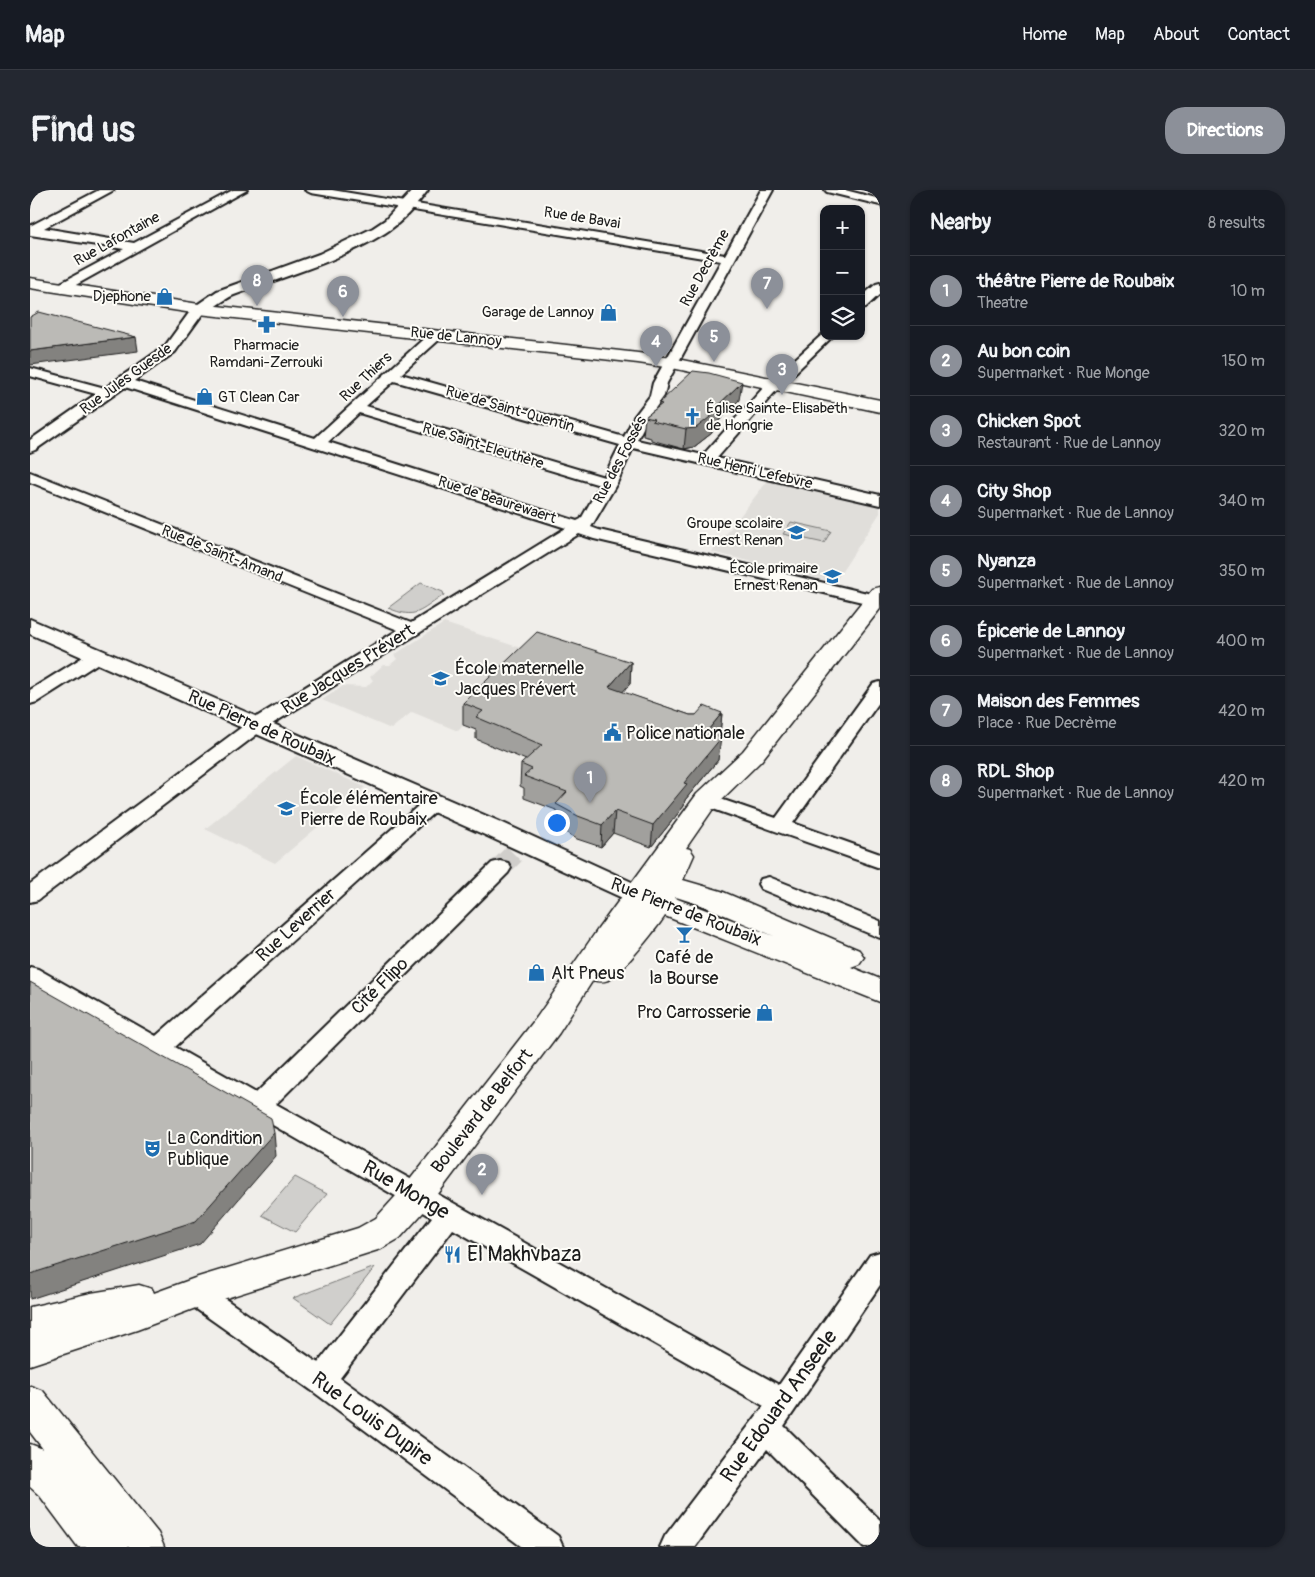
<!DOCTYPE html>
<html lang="en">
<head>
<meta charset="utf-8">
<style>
	body { margin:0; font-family:Pangolin,sans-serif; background:#242831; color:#f1f3f6 }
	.controls { position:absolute; right:15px; top:15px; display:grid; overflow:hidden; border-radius:10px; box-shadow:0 1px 4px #0004 }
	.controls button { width:45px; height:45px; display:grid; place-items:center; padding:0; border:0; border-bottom:1px solid #363941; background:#171b24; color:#f1f3f6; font:25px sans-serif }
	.you { position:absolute; left:526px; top:632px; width:18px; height:18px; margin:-12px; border:4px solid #fff; border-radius:50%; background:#1a73e8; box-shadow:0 0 0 8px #1a73e833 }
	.badge { display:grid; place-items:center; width:32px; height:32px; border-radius:50%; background:#8c9099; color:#fff; font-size:16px; font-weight:700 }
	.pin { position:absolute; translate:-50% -41px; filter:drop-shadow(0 1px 2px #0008) }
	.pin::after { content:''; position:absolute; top:26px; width:18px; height:15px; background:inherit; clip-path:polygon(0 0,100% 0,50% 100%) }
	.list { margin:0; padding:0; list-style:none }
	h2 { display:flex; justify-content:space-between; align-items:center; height:65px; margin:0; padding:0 20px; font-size:21px }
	h2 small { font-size:16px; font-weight:400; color:#9ea1a6 }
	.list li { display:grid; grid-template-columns:32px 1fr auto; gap:15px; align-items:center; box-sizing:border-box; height:70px; padding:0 20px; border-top:1px solid #363941 }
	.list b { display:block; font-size:19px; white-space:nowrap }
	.list p { margin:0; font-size:16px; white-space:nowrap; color:#9ea1a6 }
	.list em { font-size:16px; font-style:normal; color:#9ea1a6 }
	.icon { flex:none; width:28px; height:28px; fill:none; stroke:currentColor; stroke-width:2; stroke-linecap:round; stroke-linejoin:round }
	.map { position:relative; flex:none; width:850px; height:1357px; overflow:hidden; border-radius:20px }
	header { display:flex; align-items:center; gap:30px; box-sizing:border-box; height:70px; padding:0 25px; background:#171b24; border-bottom:1px solid #363941 }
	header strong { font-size:24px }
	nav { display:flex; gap:28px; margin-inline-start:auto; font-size:18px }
	.intro { display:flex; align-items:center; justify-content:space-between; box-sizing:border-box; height:120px; padding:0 30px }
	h1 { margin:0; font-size:35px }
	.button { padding:12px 22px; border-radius:20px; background:#8c9099; color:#fff; font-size:18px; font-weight:700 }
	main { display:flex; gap:30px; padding:0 30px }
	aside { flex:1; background:#171b24; border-radius:20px; box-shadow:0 1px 4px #0004 }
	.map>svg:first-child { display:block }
	.built { fill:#e0deda }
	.green { fill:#d0cfcc; stroke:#767674 }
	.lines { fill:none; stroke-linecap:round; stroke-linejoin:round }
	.minor-tunnel { stroke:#d0cecb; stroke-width:21; stroke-dasharray:21 11; stroke-linecap:butt }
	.minor-casing { stroke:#1c1c1c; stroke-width:4 }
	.tertiary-casing { stroke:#1c1c1c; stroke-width:4 }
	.secondary-casing { stroke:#1c1c1c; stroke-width:3 }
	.minor { fill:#fdfcf7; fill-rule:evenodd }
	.tertiary { fill:#fdfcf7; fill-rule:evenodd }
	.secondary { fill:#fdfcf7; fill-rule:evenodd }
	.wall { fill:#a1a09d; stroke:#1c1c1c }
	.shaded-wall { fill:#83827f; stroke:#1c1c1c }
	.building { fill:#bbbab6; stroke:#1c1c1c }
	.labels { text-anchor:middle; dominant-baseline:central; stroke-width:4; stroke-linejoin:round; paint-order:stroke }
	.far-street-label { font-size:15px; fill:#1c1c1c; stroke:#fdfcf7 }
	.far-poi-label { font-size:15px; fill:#1c1c1c; stroke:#fdfcf7; text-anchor:end }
	.poi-label { font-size:18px; fill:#1c1c1c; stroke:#fdfcf7; text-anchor:start }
	.street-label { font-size:18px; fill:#1c1c1c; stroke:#fdfcf7 }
	.near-street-label { font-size:21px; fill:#1c1c1c; stroke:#fdfcf7 }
	.near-poi-label { font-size:21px; fill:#1c1c1c; stroke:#fdfcf7; text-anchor:start }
</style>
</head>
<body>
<header>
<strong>Map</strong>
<nav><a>Home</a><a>Map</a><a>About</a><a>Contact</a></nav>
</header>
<div class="intro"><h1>Find us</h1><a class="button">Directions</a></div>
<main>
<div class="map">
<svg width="850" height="1357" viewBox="0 0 850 1357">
	<rect width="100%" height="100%" fill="#f0eeea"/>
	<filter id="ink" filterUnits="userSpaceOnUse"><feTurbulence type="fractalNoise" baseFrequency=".02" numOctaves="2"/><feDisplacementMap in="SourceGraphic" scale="10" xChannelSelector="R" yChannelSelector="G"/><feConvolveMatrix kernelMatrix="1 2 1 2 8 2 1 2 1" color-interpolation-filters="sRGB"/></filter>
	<g filter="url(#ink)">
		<path class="built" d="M738 290 850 315V323L805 392 682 362Z
			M414 433 506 463 428 541 382 522 361 539 292 510 313 496 336 497 343 490 340 487 353 475H360L367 469 364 465Z
			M266 566 335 597 245 673 175 639Z"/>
		<path class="green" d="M761 332 801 341 794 353 753 344Z
			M391 393 413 402 414 405C389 421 387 430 358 418Z
			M265 987 297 1004 265 1042 232 1025Z
			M345 1077 300 1134 263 1108Z"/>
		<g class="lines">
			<path class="minor-tunnel" d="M470 678 484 664"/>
			<defs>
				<path id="minor" d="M69 0H84L14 38 104 53 203 0H217L35 101H27L25 98 27 95 94 59 0 45V36Z
					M275 0H302L695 65 731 0H743L637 193 634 206 618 228 607 250 673 265 734 197 794 143V146H803L744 203 687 268 850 305V315L603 258 587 293 561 337 569 340 850 406V414L845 415 564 349 549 344 234 539 8 710 0 712V694L220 531 368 440 0 292V282L381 433 536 338 95 197 5 260 0 262V250L66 204 0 186V178L75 198 135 156 164 116 169 115 176 119 145 162 104 191 285 248 401 142H411L413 145 411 148 371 184 594 247 604 227 620 206 623 193 691 71 281 3ZM364 191 590 255 574 287 336 216ZM329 223 570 295 551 329 547 331 298 252Z
					M795 0H815L850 9V15L797 2Z
					M850 93V104L836 117 831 118V107L846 94Z
					M67 461 73 462 76 466 73 470 7 512 0 514V500L61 462Z
					M850 492V511L763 633 850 664V678L669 614 666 610 669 606 676 604 746 628 843 494Z
					M403 607 410 609 413 613 410 617 145 857 226 903 462 673 470 671 478 673 481 678 478 683 246 914 749 1195 840 1065 850 1062V1095L754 1236 850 1330V1357H834L737 1259 665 1357H630L635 1346 734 1216 423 1039 310 1188 528 1346 533 1357H492L281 1200 155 1111 151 1103 155 1095 165 1091 175 1095 288 1173 402 1027 0 795V777L8 779 126 846 396 609Z
					M739 687 850 731V748L731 699 728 694 731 689Z"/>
				<path id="tertiary" d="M383 0H398C387 15 371 33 355 43 310 71 253 87 204 105 191 110 178 126 163 122L161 119 187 101 289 64 343 38 355 30Z
					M0 429 473 633 617 699 621 705 617 711 608 714 599 711 455 645 0 444Z"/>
				<path id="secondary" d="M0 88 169 114 608 163 642 168 850 210V222L642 178 608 173 169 124 0 98Z
					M850 397V419L731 571 685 616 656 658 660 659 664 665 653 690 691 701 829 760 834 767 829 774 821 777 850 789V812L635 726C627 738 590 785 578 790 573 792 569 792 563 790L529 843 399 1016 370 1048 351 1059 171 1116 107 1140 0 1175V1117L61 1103 109 1095 122 1099 124 1103 165 1088 328 1038 346 1028 375 996 507 827 568 739 667 604 713 561 842 399ZM646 707 671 715 744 746 645 708Z
					M0 1196 13 1201 128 1343 134 1357H48L10 1306 0 1297V1254L13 1259 0 1242Z"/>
			</defs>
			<use href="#minor" class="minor-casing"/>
			<use href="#tertiary" class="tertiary-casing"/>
			<use href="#secondary" class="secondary-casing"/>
			<use href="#minor" class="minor"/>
			<use href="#tertiary" class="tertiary"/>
			<use href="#secondary" class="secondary"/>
		</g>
		<path class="wall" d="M709 210 682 238V243L664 257 654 259 621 250V248L613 246 615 227 629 216V213Z
			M601 472 600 494 592 502 660 525H666L692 523 690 544 687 547 688 570 655 610 654 616 621 657 583 643 571 657 547 649 525 636 526 620 494 608V598L490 596 491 574 496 570 446 549V540L433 535V513Z"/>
		<path class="shaded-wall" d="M106 147 108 161 0 175V161Z
			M712 192 709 210 682 238V243L664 257 654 259 656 239 680 223Z
			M601 472 600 494 577 519 579 497Z
			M692 523 690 544 687 547 691 548 688 570 655 610 654 616 621 657 623 635 654 593 678 540Z
			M585 621 583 643 571 657 572 635Z
			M244 943 246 966 170 1054 0 1109V1084Z"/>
		<path class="building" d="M9 122 106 147 0 161V127Z
			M663 181 679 183 712 192 680 223 684 224 666 238 656 239 622 231 624 229 615 227 632 214 629 213Z
			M507 442 601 472 579 497 660 525H666L674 516 692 523 678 540 688 543 685 546 691 548 654 593 657 594 623 635 585 621 572 635 548 626 526 614 537 602 494 586 502 579 491 574 512 555 446 527 453 521 433 513Z
			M0 792 241 928 244 943 166 1031 0 1084Z"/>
	</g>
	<defs>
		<symbol id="shop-bare" viewBox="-9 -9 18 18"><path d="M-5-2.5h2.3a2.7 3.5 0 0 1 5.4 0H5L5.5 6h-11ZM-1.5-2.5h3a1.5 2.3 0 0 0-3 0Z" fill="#1f6fb2" stroke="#fdfcf7" stroke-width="2.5" paint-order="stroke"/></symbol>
		<symbol id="pharmacy-bare" viewBox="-9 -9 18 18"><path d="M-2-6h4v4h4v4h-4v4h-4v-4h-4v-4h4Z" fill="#1f6fb2" stroke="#fdfcf7" stroke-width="2.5" paint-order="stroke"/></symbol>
		<symbol id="church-bare" viewBox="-9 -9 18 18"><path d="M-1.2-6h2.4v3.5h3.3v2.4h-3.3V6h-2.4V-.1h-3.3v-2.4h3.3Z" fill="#1f6fb2" stroke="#fdfcf7" stroke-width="2.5" paint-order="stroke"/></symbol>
		<symbol id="school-bare" viewBox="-9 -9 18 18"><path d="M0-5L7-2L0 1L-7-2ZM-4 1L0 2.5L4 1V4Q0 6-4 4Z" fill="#1f6fb2" stroke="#fdfcf7" stroke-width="2.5" paint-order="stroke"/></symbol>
		<symbol id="civic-bare" viewBox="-9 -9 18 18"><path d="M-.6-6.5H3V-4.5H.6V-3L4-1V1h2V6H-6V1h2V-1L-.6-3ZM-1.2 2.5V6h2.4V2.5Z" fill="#1f6fb2" stroke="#fdfcf7" stroke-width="2.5" paint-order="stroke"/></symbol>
		<symbol id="bar-bare" viewBox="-9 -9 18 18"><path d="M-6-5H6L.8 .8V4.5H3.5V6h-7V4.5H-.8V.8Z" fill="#1f6fb2" stroke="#fdfcf7" stroke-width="2.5" paint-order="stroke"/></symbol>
		<symbol id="theatre-bare" viewBox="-9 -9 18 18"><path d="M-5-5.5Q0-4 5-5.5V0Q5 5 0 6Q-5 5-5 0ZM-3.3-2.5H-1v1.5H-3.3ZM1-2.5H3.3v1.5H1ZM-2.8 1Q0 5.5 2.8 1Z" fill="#1f6fb2" stroke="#fdfcf7" stroke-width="2.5" paint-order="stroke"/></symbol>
		<symbol id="restaurant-bare" viewBox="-9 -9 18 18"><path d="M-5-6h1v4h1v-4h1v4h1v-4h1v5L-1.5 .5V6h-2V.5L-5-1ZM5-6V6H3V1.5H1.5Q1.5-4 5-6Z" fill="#1f6fb2" stroke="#fdfcf7" stroke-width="2.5" paint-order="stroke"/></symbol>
	</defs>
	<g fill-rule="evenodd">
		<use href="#shop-bare" x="122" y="94" width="25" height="25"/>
		<use href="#shop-bare" x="566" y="110" width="25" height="25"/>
		<use href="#pharmacy-bare" x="224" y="122" width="25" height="25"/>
		<use href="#shop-bare" x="162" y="194" width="25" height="25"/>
		<use href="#church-bare" x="650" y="214" width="25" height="25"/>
		<use href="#school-bare" x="754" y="330" width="25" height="25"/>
		<use href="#school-bare" x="790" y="374" width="25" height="25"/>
		<use href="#school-bare" x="398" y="476" width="25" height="25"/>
		<use href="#civic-bare" x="570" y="530" width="25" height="25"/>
		<use href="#school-bare" x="244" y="606" width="25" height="25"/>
		<use href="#bar-bare" x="642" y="732" width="25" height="25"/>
		<use href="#shop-bare" x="494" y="770" width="25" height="25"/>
		<use href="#shop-bare" x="722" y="810" width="25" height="25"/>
		<use href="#theatre-bare" x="110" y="946" width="25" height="25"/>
		<use href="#restaurant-bare" x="410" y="1052" width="25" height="25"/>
	</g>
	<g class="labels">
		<g class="far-street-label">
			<text transform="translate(552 28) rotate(9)">Rue de Bavai</text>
			<text transform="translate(87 49) rotate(-29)">Rue Lafontaine</text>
			<text transform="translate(675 78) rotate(-61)">Rue Decrème</text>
			<text transform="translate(426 147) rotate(6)">Rue de Lannoy</text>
			<text transform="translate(336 187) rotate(-43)">Rue Thiers</text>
			<text transform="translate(96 189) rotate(-36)">Rue Jules Guesde</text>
			<text transform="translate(480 219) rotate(16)">Rue de Saint-Quentin</text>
			<text transform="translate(453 256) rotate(17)">Rue Saint-Eleuthère</text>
			<text transform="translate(590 270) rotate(-62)">Rue des Fossés</text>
			<text transform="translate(725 281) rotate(13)">Rue Henri Lefebvre</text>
			<text transform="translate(467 310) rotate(18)">Rue de Beaurewaert</text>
			<text transform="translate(192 364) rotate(22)">Rue de Saint-Amand</text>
		</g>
		<g class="far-poi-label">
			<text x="121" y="106">Djephone</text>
			<text x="564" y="122">Garage de Lannoy</text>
			<text x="236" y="155" text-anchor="middle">Pharmacie<tspan x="236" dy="17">Ramdani-Zerrouki</tspan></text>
			<text x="188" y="207" text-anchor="start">GT Clean Car</text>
			<text x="676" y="218" text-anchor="start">Église Sainte-Elisabeth<tspan x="676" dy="17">de Hongrie</tspan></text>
			<text x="753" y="333">Groupe scolaire<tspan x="753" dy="17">Ernest Renan</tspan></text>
			<text x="788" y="378">École primaire<tspan x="788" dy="17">Ernest Renan</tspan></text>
		</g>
		<g class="poi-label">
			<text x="425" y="478">École maternelle<tspan x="425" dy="21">Jacques Prévert</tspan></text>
			<text x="596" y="543">Police nationale</text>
			<text x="270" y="608">École élémentaire<tspan x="270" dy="21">Pierre de Roubaix</tspan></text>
			<text x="654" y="767" text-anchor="middle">Café de<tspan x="654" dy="21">la Bourse</tspan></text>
			<text x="521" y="783">Alt Pneus</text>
			<text x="721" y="822" text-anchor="end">Pro Carrosserie</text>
			<text x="137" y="948">La Condition<tspan x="137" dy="21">Publique</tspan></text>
		</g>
		<g class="street-label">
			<text transform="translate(318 479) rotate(-32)">Rue Jacques Prévert</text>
			<text transform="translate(232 538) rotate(24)">Rue Pierre de Roubaix</text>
			<text transform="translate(656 722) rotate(21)">Rue Pierre de Roubaix</text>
			<text transform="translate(266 735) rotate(-42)">Rue Leverrier</text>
			<text transform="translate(350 796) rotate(-45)">Cité Flipo</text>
			<text transform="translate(452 921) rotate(-52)">Boulevard de Belfort</text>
		</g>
		<g class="near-street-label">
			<text transform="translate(376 1000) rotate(30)">Rue Monge</text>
			<text transform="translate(749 1216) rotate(-54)">Rue Edouard Anseele</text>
			<text transform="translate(342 1229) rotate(36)">Rue Louis Dupire</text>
		</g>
		<g class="near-poi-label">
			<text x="437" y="1064">El Makhvbaza</text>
		</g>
	</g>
</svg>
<div class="controls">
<button>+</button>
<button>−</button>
<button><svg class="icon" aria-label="layers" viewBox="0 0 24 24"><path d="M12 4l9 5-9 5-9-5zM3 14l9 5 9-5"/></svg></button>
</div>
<div class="you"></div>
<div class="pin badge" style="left:560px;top:613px">1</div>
<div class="pin badge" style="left:452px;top:1005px">2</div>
<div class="pin badge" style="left:752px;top:205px">3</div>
<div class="pin badge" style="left:626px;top:177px">4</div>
<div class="pin badge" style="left:684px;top:172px">5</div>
<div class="pin badge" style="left:313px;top:127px">6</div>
<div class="pin badge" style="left:737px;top:119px">7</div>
<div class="pin badge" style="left:227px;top:116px">8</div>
</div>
<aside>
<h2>Nearby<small>8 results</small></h2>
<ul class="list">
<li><span class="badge">1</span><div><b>théâtre Pierre de Roubaix</b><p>Theatre</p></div><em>10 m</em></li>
<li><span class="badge">2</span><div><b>Au bon coin</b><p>Supermarket · Rue Monge</p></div><em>150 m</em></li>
<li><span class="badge">3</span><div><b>Chicken Spot</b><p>Restaurant · Rue de Lannoy</p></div><em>320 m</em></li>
<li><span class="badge">4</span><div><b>City Shop</b><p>Supermarket · Rue de Lannoy</p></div><em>340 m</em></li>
<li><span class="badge">5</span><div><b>Nyanza</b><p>Supermarket · Rue de Lannoy</p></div><em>350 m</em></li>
<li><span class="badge">6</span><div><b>Épicerie de Lannoy</b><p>Supermarket · Rue de Lannoy</p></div><em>400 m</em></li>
<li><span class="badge">7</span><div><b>Maison des Femmes</b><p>Place · Rue Decrème</p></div><em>420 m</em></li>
<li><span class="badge">8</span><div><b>RDL Shop</b><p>Supermarket · Rue de Lannoy</p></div><em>420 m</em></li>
</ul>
</aside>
</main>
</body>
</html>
